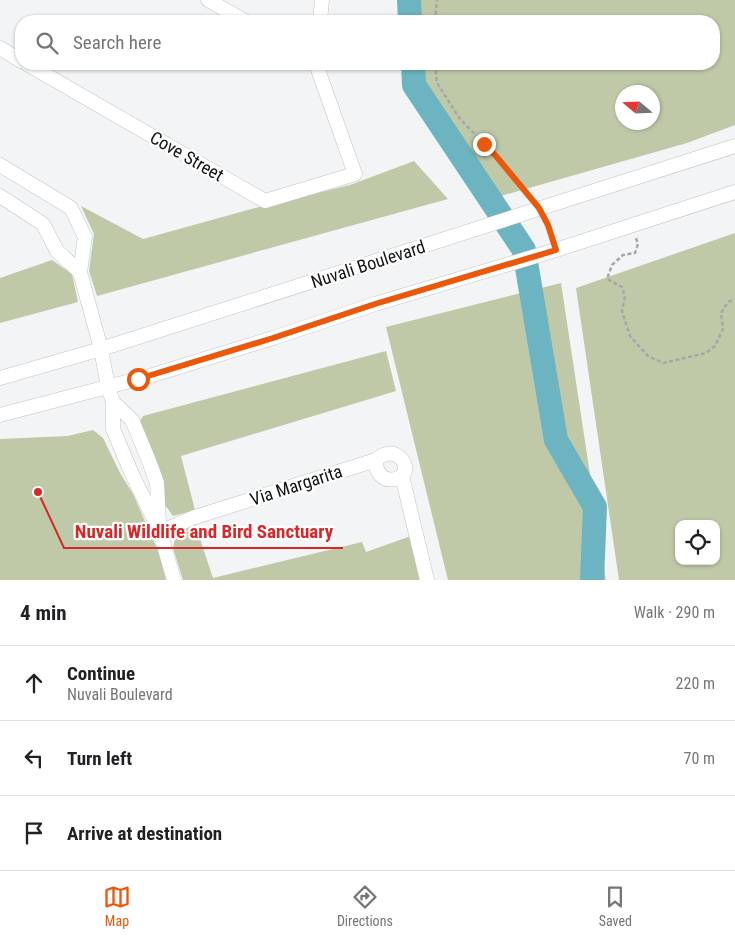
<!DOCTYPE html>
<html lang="en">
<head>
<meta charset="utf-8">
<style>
	body { margin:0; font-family:"Roboto Condensed",sans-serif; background:#f6f6f6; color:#202124 }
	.controls { position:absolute; right:15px; bottom:15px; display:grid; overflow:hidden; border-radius:10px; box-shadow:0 1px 4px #0004 }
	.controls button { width:45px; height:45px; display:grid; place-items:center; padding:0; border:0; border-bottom:1px solid #e0e0e0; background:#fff; color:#202124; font:25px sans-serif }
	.compass { position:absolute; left:615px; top:85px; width:45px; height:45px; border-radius:50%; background:#fff; box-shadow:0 1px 4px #0004; rotate:289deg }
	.stop { position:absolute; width:15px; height:15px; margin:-11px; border:4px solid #ea580c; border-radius:50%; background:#fff }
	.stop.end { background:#ea580c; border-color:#fff; box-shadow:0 1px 5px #0008 }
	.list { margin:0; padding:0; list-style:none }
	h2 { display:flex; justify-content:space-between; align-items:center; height:65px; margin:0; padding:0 20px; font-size:21px }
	h2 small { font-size:16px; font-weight:400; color:#757577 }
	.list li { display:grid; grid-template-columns:32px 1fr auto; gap:15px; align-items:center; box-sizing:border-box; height:75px; padding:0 20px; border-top:1px solid #e0e0e0 }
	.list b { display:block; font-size:19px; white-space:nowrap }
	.list p { margin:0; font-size:16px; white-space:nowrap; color:#757577 }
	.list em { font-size:16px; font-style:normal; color:#757577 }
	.icon { flex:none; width:28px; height:28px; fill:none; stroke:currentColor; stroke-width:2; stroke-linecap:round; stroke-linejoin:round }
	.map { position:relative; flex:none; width:735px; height:580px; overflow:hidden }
	.search { position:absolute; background:#fff; box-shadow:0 1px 4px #0004; left:15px; right:15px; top:15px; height:55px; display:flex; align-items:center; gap:12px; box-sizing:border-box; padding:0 18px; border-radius:20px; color:#757577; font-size:19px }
	.sheet { height:290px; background:#fff }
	nav { display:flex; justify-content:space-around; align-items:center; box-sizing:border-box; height:70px; border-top:1px solid #e0e0e0; background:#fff; font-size:14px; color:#757577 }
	nav a { display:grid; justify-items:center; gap:2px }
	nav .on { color:#ea580c }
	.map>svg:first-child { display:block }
	.green { fill:#bfc9a8; fill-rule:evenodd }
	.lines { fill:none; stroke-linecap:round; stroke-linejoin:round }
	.river { stroke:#6cb4c1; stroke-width:24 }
	.minor-casing { stroke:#c1c3c5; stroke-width:15 }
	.path { stroke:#a5a7a8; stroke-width:2.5; stroke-dasharray:4 2.5; stroke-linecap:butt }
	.minor { stroke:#fff; stroke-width:14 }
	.route { stroke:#ea580c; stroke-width:6 }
	.labels { text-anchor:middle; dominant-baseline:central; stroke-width:4.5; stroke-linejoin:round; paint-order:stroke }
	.street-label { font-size:18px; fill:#121313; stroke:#fff }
	.leader { fill:none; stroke:#d62828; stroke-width:2 }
	.callout-dot { fill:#d62828; stroke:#fff; stroke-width:2 }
	.callout-label { font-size:19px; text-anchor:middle; font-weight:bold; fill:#d62828; stroke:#fff; stroke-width:4.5; stroke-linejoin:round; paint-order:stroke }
</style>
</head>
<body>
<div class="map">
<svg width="735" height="580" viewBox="0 0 735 580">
	<rect width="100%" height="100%" fill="#f2f4f6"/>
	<path class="green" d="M409 0H735V125L687 143 490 199 414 85 413 64H714V21H410ZM622 92H652V122H622Z
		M414 161 448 199 97 296 89 271 94 234 81 206 143 239 259 207 350 185Z
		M735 233V580H619L576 288ZM679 524H716V561H679Z
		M52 260 72 274 78 302 0 323V278Z
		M561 283 606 580H448L386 327Z
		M386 351 396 391 181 456 195 510 173 516 165 505 140 421 143 416Z
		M93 430 103 438 120 473 133 494 159 553 166 580H0V439L68 436Z
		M195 524 213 578 362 542 366 552 411 536 423 580H183L173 548 176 534Z"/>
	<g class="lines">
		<path class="river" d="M409 0 410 21
			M413 64 414 85 524 250 556 440 595 507 592 580"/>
		<defs>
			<path id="minor" d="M208 0 245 21
				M320 21 322 0
				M0 48 21 61
				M27 64 265 201 355 174 316 64
				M0 165 71 208 85 237 80 272 101 349 108 387 113 402V429L131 472 160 532 174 580
				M0 196 43 224 57 251 80 272
				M0 378 101 349 735 146
				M113 402 132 420 149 461 157 483 159 523
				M0 415 153 375 273 338 375 304 556 250 735 192
				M402 476 427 580
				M160 532 195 517 376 460C393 443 413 464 402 476 400 477 396 479 395 479 382 482 375 471 376 460"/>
		</defs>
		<use href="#minor" class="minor-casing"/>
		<path class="path" d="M435 21 437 0
			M435 64 437 83 460 119 496 156 530 198
			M545 219 552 237
			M636 238 638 244 635 253 623 255 612 265 607 279 622 287 625 296 622 311 630 336 648 356 663 363 706 353 715 346 723 329 721 313 728 302 735 299"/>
		<use href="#minor" class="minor"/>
	</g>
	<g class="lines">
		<path class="route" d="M138 379 273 338 375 304 556 250 548 225 539 208 496 156 484 144"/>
	</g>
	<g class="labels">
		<g class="street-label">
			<text transform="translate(187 156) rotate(30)">Cove Street</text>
			<text transform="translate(368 264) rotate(-18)">Nuvali Boulevard</text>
			<text transform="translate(296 485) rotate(-18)">Via Margarita</text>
		</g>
	</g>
	<path class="leader" d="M38 492L64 548H343"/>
	<circle class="callout-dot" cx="38" cy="492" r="5"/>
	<g class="callout-label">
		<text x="204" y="538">Nuvali Wildlife and Bird Sanctuary</text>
	</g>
</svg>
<div class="controls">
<button><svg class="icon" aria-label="locate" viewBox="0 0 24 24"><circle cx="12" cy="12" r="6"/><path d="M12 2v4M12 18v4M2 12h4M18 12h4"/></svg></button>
</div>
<svg class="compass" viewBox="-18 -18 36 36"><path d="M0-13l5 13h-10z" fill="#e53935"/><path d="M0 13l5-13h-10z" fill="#757577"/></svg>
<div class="stop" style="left:138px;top:379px"></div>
<div class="stop end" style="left:484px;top:144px"></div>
<div class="search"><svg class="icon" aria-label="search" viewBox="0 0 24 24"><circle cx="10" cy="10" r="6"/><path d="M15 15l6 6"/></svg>Search here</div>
</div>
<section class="sheet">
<h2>4 min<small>Walk · 290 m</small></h2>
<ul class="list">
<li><svg class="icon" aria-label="ahead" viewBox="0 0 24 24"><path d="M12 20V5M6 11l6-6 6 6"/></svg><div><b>Continue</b><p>Nuvali Boulevard</p></div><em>220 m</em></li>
<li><svg class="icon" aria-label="left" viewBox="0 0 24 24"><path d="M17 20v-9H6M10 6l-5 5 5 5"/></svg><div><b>Turn left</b></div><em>70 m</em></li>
<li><svg class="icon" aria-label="arrive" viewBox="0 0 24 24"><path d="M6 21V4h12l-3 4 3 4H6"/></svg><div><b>Arrive at destination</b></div></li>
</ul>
</section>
<nav>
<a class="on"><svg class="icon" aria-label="map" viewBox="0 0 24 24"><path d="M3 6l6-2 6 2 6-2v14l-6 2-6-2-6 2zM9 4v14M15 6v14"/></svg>Map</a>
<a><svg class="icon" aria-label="directions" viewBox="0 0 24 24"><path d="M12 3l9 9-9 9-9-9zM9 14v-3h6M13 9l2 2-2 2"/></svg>Directions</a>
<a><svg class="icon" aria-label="saved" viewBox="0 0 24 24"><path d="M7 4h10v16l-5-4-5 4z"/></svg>Saved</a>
</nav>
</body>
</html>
